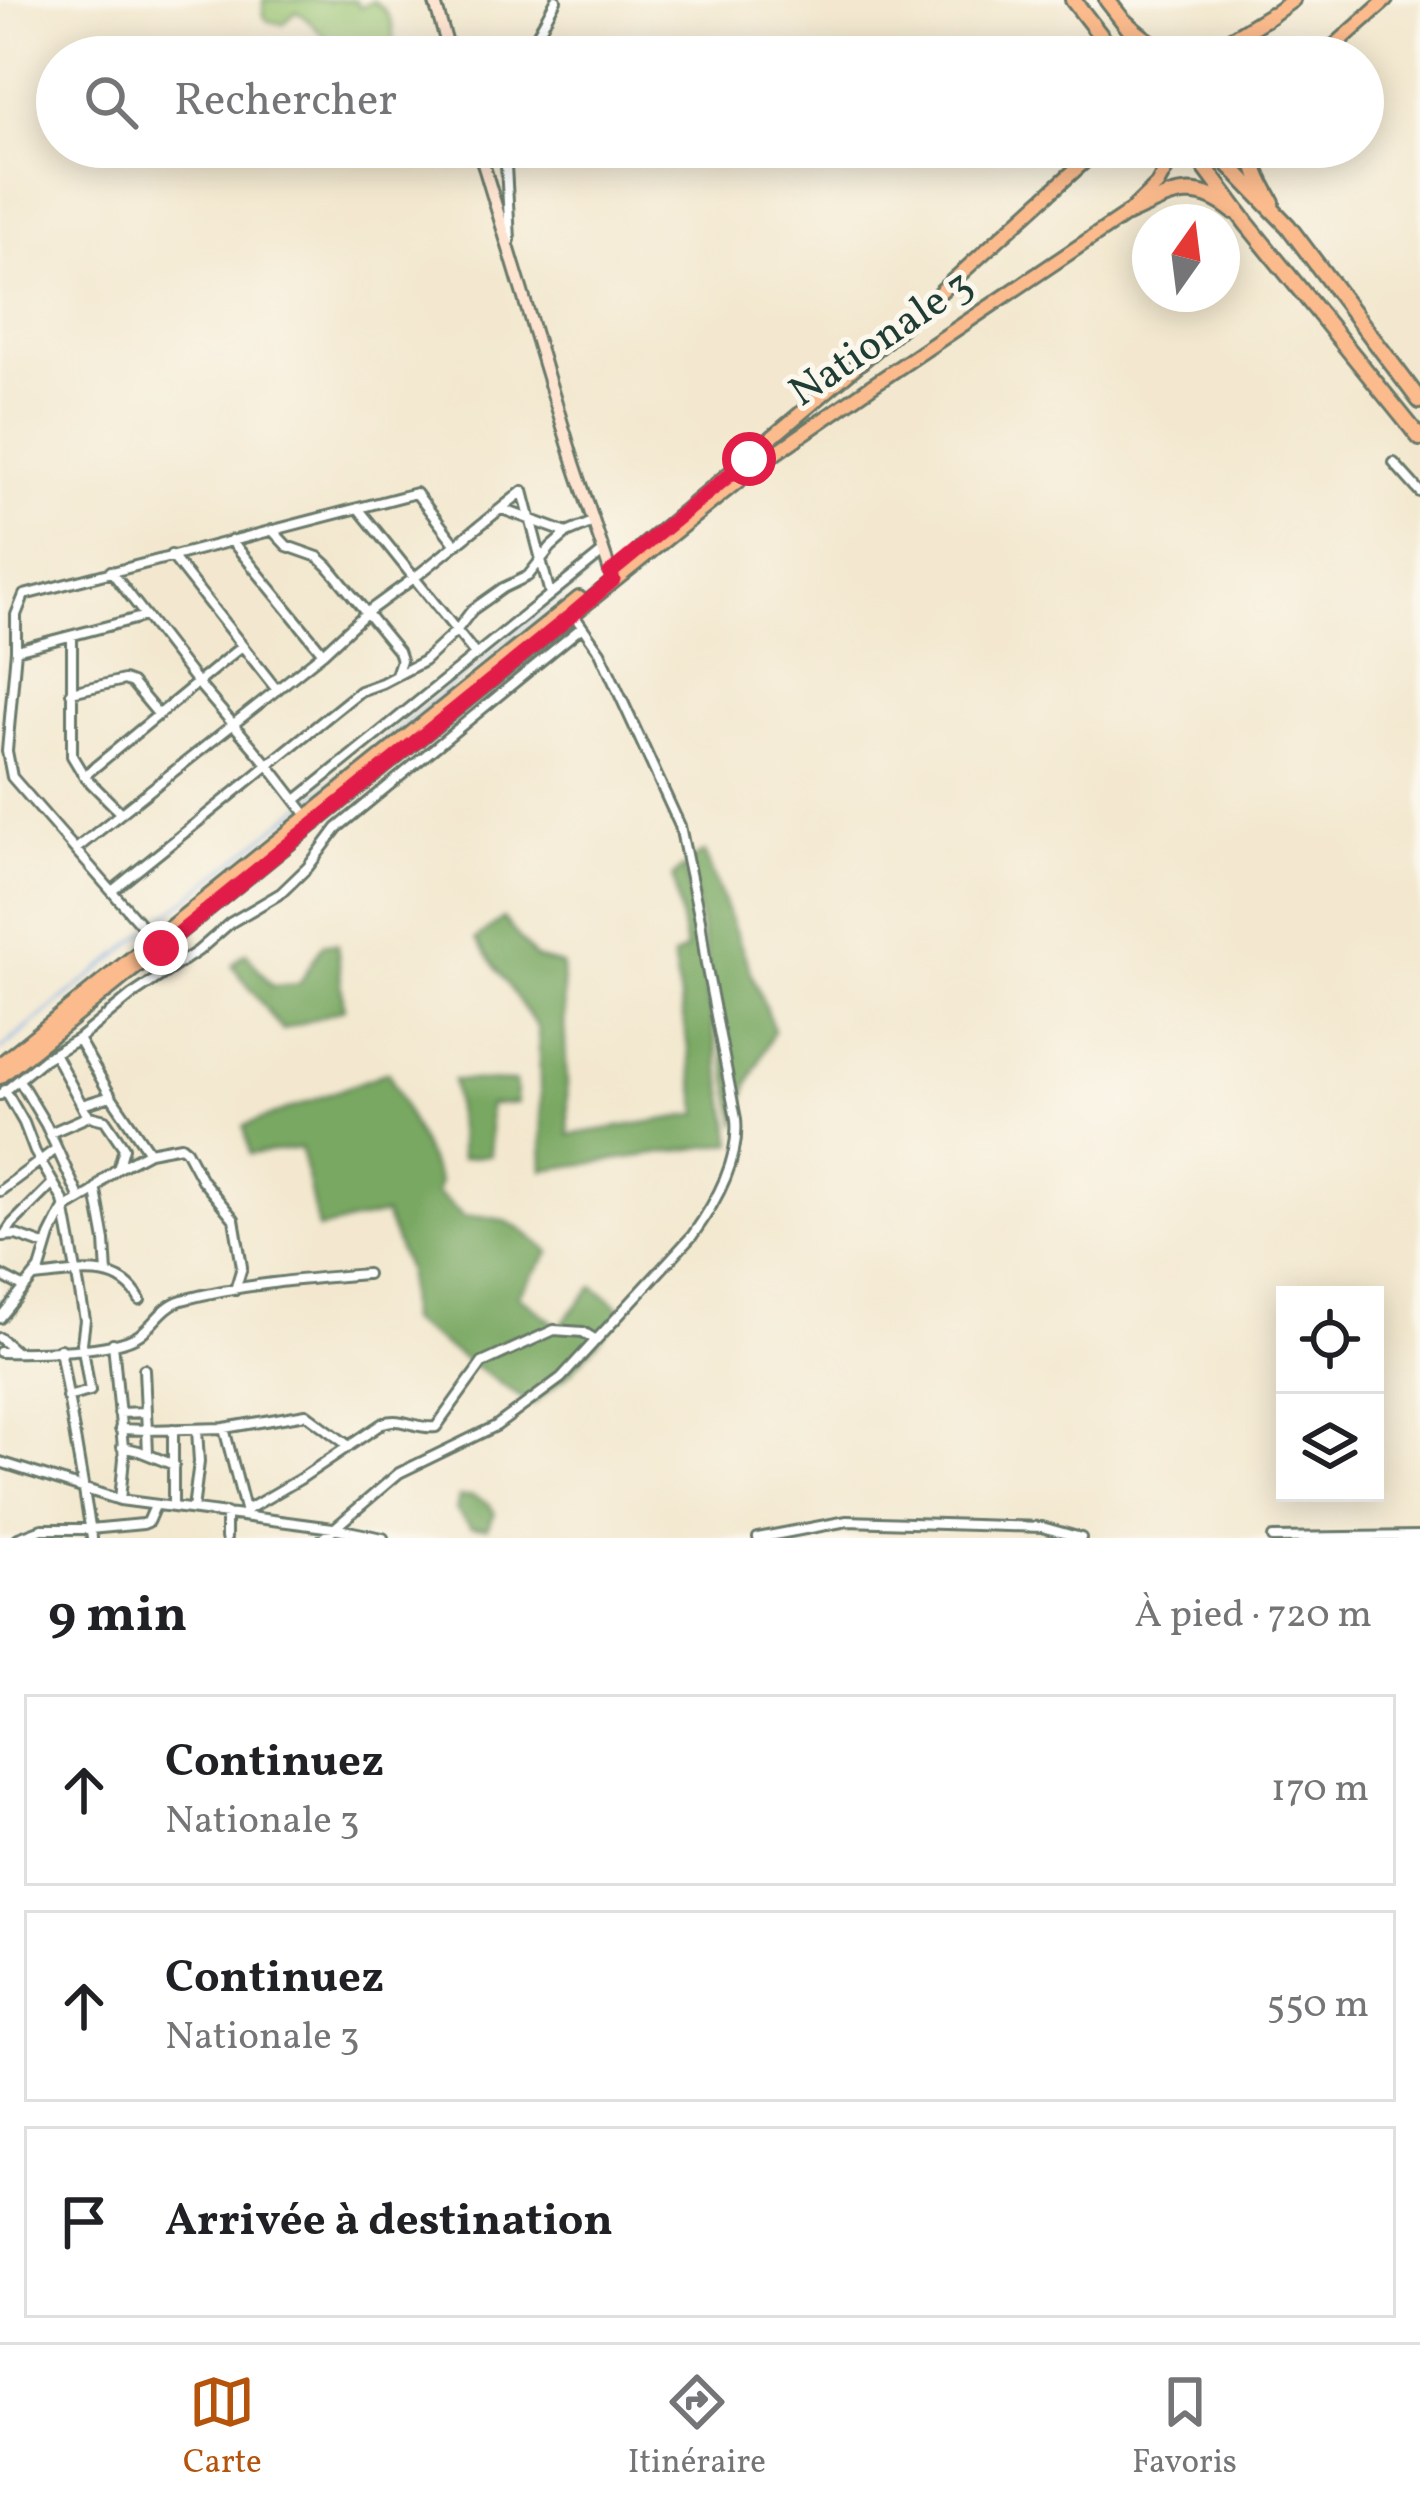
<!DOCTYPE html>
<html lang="fr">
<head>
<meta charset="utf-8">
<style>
	body { margin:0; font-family:Vollkorn,serif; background:#f2f2f2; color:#202124 }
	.controls { position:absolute; right:36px; bottom:36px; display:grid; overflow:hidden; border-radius:0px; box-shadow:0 6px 30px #0003 }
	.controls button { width:108px; height:108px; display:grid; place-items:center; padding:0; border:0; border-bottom:3px solid #e0e0e0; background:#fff; color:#202124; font:60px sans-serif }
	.compass { position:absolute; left:1132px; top:204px; width:108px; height:108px; border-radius:50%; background:#fff; box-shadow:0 6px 30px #0003; rotate:14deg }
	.stop { position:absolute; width:36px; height:36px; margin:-27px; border:9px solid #e11d48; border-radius:50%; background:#fff }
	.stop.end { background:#e11d48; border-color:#fff; box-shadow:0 3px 12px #0008 }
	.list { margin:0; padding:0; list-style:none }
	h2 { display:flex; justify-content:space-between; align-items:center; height:156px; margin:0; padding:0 48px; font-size:51px }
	h2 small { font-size:39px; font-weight:400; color:#757577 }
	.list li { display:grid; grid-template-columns:78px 1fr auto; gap:36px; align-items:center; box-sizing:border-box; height:192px; margin:0 24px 24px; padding:0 24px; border:3px solid #e0e0e0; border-radius:0px }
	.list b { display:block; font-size:45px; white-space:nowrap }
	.list p { margin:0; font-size:39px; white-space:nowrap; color:#757577 }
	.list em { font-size:39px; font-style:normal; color:#757577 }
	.icon { flex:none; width:66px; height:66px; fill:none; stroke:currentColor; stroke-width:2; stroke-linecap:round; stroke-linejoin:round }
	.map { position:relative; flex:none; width:1420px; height:1538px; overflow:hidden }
	.search { position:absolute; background:#fff; box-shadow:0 6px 30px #0003; left:36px; right:36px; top:36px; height:132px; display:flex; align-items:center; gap:30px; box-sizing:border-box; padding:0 42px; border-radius:66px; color:#757577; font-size:45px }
	.sheet { height:804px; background:#fff }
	nav { display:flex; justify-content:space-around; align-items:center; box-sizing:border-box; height:168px; border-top:3px solid #e0e0e0; background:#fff; font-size:33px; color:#757577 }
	nav a { display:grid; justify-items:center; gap:6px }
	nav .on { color:#b45309 }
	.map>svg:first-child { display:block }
	.green { fill:#97c26f; stroke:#5b8052; stroke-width:3 }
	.forest { fill:#79a862; stroke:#4c724b; stroke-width:3 }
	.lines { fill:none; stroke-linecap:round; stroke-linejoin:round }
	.stream { stroke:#72a8e0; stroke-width:3 }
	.minor-casing { stroke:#69796a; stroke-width:14 }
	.secondary-casing { stroke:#69796a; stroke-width:16 }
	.primary-casing { stroke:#69796a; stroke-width:18 }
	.trunk-casing { stroke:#69796a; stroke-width:20 }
	.minor { stroke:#fff; stroke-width:8 }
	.secondary { stroke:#fde4d1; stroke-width:10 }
	.primary { stroke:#fbbb8d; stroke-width:12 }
	.trunk { stroke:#fbbb8d; stroke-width:14 }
	.route { stroke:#e11d48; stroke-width:15 }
	.labels { text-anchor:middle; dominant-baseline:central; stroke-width:10; stroke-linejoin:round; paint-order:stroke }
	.street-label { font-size:42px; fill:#1f3d34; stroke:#fbf7ec }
</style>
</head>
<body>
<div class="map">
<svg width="1420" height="1538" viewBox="0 0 1420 1538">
	<rect width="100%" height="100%" fill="#fbf7ec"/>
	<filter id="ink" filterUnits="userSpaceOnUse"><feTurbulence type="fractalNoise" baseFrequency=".00833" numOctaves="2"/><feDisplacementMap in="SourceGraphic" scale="24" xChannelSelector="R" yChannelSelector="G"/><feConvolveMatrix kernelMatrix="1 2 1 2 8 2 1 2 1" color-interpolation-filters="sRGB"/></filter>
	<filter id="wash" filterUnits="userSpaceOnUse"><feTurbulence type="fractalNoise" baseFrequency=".004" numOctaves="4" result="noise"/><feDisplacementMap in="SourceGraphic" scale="48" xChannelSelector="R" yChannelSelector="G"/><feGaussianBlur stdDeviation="2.7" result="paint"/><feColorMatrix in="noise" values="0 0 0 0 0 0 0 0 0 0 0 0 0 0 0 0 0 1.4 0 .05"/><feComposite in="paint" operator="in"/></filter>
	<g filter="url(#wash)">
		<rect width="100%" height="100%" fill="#f3e8cf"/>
		<path class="green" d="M263 0H327L329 2 330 0H355L360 7 373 1C393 12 396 32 391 53L383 55 376 53 373 45 369 43 366 46 370 54 360 57C347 50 332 43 321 33 310 24 309 17 296 12L283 24 268 21 264 16Z"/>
		<path class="forest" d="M704 852 774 1030 748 1085 737 1125 689 861Z
			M685 867 733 1143 543 1170 538 1029 476 939 503 918 535 958 562 965 569 1135 699 1114 673 957 686 949 673 876Z
			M323 944H337L344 1009 282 1030 232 965 246 953 272 986 299 984Z
			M388 1072 439 1182 437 1194 465 1217C510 1215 517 1226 550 1252L518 1295 559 1327 593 1286 625 1312 570 1373 532 1405 408 1321 407 1270 385 1214 318 1229 301 1148 250 1154 244 1126Z
			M453 1080 515 1082 517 1103 489 1105 491 1155 461 1158Z
			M472 1496 489 1504 495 1513 487 1528 471 1527 456 1510 459 1497Z"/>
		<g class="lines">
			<path class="stream" d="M0 1050 595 570"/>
		</g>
	</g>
	<g filter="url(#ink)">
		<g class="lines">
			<defs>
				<path id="minor" d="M525 57 556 0
					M505 147 510 240
					M1394 463 1420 492
					M358 508 476 655
					M502 509 567 533 593 522
					M272 530 287 546 318 557 328 566 398 651 401 660 396 675
					M231 540 323 653
					M171 555 277 690
					M111 571 196 681 269 766 309 818
					M72 636V756L84 776 120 812
					M16 650 146 616
					M71 692 124 680 132 683 158 714
					M84 776 242 646
					M296 800 603 552
					M76 849 323 653 366 613 414 578 523 491 550 594
					M112 891 360 691 382 683 424 661 456 631 472 610 503 588 528 576 551 547 567 533
					M156 942 12 777 7 751 16 650V615L24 595 416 493 456 545
					M78 1039 111 1096 149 1152
					M54 1053 85 1111 89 1116 105 1120 124 1148 119 1166
					M19 1080 46 1125 80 1199
					M5 1090 24 1123 35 1152 63 1200 85 1320 82 1343 90 1391 67 1397
					M0 1095 44 1059 78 1039 132 995 198 951 230 923 281 893 308 867 337 828 582 627
					M82 1105 111 1096
					M50 1133 89 1116
					M0 1191 56 1149
					M96 1191 105 1241 107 1274
					M2 1236 16 1235 47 1246
					M4 1236 12 1224 52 1184
					M0 1275 23 1287
					M35 1277C73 1274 118 1260 140 1300
					M0 1318 40 1269 50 1236 63 1210 93 1192 104 1179 117 1169 149 1152 181 1146 186 1150 202 1180 234 1219 242 1267 235 1290
					M0 1338 16 1352
					M113 1343 124 1458 120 1500
					M60 1349 92 1538
					M0 1352C31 1353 113 1352 139 1335 155 1324 162 1306 182 1300 242 1284 305 1279 367 1274
					M144 1369 146 1412
					M119 1413 146 1412 147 1430 224 1428 306 1414 349 1446
					M224 1428 246 1513
					M120 1429 147 1430 148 1454
					M122 1447 139 1451 174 1465
					M0 1462 120 1500 333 1528 383 1538
					M173 1507V1429
					M193 1509 199 1462 197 1429
					M245 1511 300 1479 383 1423C402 1416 417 1430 436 1427L482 1363 554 1330 583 1332 596 1340
					M226 1513V1538
					M18 1538 42 1529H90L143 1524 148 1522 155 1506
					M323 1538 399 1473 496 1426 561 1378 692 1236C715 1204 740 1159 736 1119L706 964 700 920 680 826 600 652 573 614
					M758 1538 847 1521 1042 1527 1081 1538
					M1273 1538 1420 1536"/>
				<path id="secondary" d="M434 0 451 57
					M478 147 574 463 613 580"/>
				<path id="primary" d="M1265 20 1293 0
					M1221 57 1244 36
					M1322 57 1386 0
					M641 548 885 342 1096 151
					M0 1064 579 598
					M0 1077 754 468 870 387 1127 214 1157 185 1176 151"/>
				<path id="trunk" d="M1073 0 1117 57
					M1107 0 1151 57
					M1125 22C1184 78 1211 51 1271 15
					M1168 147 1185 152 1202 147
					M1212 147 1288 226 1420 401
					M1254 147C1252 169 1261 183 1272 202
					M1193 151 1247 224 1420 438
					M1091 154 1097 147
					M1127 214C1168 196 1193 178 1233 211"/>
			</defs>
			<use href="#minor" class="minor-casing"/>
			<use href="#secondary" class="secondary-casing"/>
			<use href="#primary" class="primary-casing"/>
			<use href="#trunk" class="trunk-casing"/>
			<use href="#minor" class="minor"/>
			<use href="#secondary" class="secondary"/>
			<use href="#primary" class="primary"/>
			<use href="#trunk" class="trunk"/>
		</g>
	</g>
	<g class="lines" filter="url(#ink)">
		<path class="route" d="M161 948 573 614 613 580 610 573 749 459"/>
	</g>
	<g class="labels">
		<g class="street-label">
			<text transform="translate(882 340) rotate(-34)">Nationale 3</text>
		</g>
	</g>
</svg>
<div class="controls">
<button><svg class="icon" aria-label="locate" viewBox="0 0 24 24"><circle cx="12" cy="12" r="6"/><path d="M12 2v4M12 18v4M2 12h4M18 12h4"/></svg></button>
<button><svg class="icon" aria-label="layers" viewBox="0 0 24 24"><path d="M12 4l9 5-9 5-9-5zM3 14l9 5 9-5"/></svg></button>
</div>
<svg class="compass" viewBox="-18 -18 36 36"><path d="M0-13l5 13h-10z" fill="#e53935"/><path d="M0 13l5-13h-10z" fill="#757577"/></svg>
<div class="stop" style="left:749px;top:459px"></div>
<div class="stop end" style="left:161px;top:948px"></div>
<div class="search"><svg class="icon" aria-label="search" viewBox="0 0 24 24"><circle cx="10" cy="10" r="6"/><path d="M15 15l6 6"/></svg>Rechercher</div>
</div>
<section class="sheet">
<h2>9 min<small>À pied · 720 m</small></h2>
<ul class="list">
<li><svg class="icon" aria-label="ahead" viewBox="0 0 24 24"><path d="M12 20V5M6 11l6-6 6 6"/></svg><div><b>Continuez</b><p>Nationale 3</p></div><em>170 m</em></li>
<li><svg class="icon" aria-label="ahead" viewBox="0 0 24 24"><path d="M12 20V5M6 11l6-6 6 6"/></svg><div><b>Continuez</b><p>Nationale 3</p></div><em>550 m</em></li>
<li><svg class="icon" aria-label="arrive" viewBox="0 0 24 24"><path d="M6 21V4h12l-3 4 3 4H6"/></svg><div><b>Arrivée à destination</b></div></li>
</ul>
</section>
<nav>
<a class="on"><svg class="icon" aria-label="map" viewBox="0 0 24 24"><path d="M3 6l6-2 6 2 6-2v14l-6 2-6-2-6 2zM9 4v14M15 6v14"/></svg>Carte</a>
<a><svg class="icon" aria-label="directions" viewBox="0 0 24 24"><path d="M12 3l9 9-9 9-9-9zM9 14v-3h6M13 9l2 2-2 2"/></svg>Itinéraire</a>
<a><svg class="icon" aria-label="saved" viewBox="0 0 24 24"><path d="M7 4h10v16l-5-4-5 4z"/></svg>Favoris</a>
</nav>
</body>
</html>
